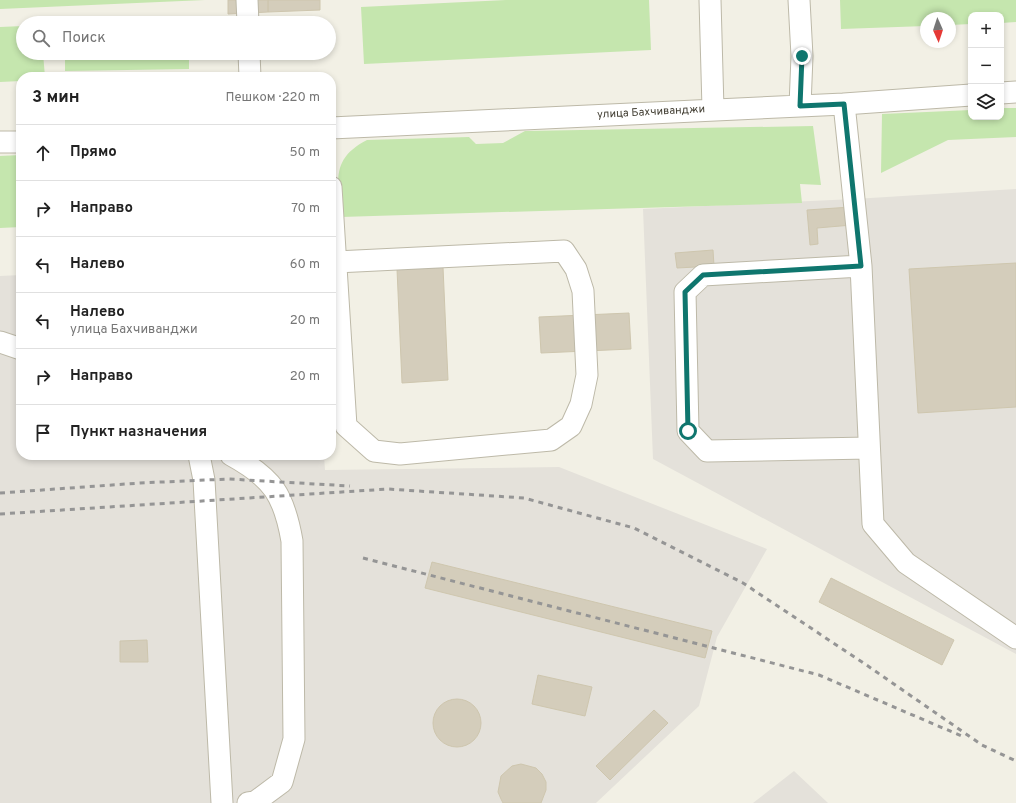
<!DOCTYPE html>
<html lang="ru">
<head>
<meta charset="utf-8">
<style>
	body { margin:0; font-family:Overpass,sans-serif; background:#f2f2f2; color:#222 }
	.controls { position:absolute; right:12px; top:12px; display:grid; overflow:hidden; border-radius:8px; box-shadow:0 2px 6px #0003 }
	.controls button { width:36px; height:36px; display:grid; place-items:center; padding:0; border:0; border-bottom:1px solid #e0e0e0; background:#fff; color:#222; font:20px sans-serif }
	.compass { position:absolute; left:920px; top:12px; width:36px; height:36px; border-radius:50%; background:#fff; box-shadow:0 2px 6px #0003; rotate:177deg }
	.stop { position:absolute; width:12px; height:12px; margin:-9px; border:3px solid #0f766e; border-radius:50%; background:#fff }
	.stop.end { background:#0f766e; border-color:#fff; box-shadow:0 1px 4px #0008 }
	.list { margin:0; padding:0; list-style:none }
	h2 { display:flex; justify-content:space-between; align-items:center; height:52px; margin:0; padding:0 16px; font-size:17px }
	h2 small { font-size:13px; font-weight:400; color:#767676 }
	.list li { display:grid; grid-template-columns:26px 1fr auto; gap:12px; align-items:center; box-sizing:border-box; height:56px; padding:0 16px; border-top:1px solid #e0e0e0 }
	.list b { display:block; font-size:15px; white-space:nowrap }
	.list p { margin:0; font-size:13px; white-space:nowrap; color:#767676 }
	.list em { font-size:13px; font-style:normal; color:#767676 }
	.icon { flex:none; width:22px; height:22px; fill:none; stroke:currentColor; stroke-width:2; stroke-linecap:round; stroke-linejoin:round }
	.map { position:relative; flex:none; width:1016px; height:803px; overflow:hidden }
	.search { position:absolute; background:#fff; box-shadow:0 2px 6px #0003; left:16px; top:16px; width:320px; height:44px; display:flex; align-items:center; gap:10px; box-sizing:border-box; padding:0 14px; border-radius:22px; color:#767676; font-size:15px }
	.panel { position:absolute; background:#fff; box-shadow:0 2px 6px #0003; left:16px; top:72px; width:320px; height:388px; border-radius:16px }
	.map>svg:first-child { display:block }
	.industrial { fill:#e4e1da }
	.green { fill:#c5e6ae }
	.building { fill:#d4cdbb; stroke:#cec6ae }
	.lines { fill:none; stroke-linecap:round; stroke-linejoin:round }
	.minor-casing { stroke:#bdb9a8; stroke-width:23 }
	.minor { stroke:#fff; stroke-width:21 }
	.rail { stroke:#959595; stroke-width:3; stroke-dasharray:5 5; stroke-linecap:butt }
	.route { stroke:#0f766e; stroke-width:5 }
	.labels { text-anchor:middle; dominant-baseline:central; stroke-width:4; stroke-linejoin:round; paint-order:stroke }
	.street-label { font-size:11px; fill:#444035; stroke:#fff }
</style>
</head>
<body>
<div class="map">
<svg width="1016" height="803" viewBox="0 0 1016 803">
	<rect width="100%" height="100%" fill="#f2f0e5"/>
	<path class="industrial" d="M1016 189V654L653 459 643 209 854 199Z
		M21 275V455H324L325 470 559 467 767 549 717 637 699 706 596 803H0V276Z
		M794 771 828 803H753Z"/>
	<path class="green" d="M0 0H205L0 9Z
		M506 0H649L651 50 364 64 361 7Z
		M840 0H1016V22L1001 23V15H971V24L950 25V18H926V26L841 29Z
		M188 18V23H65V19Z
		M23 26V53H43L45 77H21V81L0 82V27Z
		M65 53H189V69L65 71Z
		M1001 108H1016V137L948 140 881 173 882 114 971 110V117H1001Z
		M813 126 821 185 800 184 802 203 341 217C338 182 330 159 367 140L469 137 476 144 503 143 525 131Z
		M21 155V227L0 228V156Z"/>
	<path class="building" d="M228 0H268V12L228 14Z
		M268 0H320V10L268 12Z
		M851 207 852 225 817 228 818 244 810 245 807 210Z
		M713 250 714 266 677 268 675 253Z
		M1016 263V407L918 413 909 269Z
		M443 267 448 380 402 383 397 269Z
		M629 313 631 349 541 353 539 317Z
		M432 562 712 631 705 658 425 588Z
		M831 578 954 640 942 665 819 602Z
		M147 640 148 662H120V641Z
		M538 675 592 687 585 716 532 704Z
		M433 723a24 24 0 1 1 48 0a24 24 0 1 1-48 0Z
		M654 710 668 723 610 780 596 766Z
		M521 764 536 768 542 774 546 782V790L541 803H503L501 799 498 792 501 776 512 766Z"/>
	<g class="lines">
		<defs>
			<path id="minor" d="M247 0 248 23
				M710 0 713 109
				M799 0 802 56 800 106
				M249 53 250 77
				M1001 93 1016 92
				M844 104 861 266 873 524 906 563 1016 638
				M331 128 844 104 971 95
				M0 142H21
				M331 187 346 426 374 451 400 454 551 440 571 426 581 404 587 375 583 291 576 269 564 251 336 262
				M861 266 703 275 685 292 688 431 707 451 869 448
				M0 342 21 349
				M199 455 204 480 222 803
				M231 455C273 478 284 495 292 541L294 739 282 782 255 802 248 803"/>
		</defs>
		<use href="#minor" class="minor-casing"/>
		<use href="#minor" class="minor"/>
		<path class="rail" d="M0 493 140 483 229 479 350 486
			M0 514 388 489 524 498 634 528 743 583 865 664 982 745 1016 761
			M363 558 819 675 964 737"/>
	</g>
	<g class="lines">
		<path class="route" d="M688 431 685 292 703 275 861 266 844 104 800 106 802 56"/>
	</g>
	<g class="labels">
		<g class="street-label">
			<text transform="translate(651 112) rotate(-3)">улица Бахчиванджи</text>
		</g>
	</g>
</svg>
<div class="controls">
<button>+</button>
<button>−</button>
<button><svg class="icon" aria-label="layers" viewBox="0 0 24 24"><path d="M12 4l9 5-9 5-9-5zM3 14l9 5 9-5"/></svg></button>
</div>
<svg class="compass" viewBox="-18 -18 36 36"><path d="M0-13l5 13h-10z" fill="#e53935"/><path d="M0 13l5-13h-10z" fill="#767676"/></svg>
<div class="stop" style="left:688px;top:431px"></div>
<div class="stop end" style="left:802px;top:56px"></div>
<div class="search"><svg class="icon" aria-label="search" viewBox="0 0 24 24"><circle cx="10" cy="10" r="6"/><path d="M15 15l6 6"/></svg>Поиск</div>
<section class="panel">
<h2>3 мин<small>Пешком · 220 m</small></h2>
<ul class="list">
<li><svg class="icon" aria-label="ahead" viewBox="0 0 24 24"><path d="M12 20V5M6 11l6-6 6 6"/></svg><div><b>Прямо</b></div><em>50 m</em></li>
<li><svg class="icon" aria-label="right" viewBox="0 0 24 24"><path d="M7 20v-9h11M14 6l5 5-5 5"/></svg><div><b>Направо</b></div><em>70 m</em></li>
<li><svg class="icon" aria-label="left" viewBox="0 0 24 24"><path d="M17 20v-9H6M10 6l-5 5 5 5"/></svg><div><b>Налево</b></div><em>60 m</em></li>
<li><svg class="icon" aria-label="left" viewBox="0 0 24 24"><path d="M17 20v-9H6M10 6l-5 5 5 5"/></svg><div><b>Налево</b><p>улица Бахчиванджи</p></div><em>20 m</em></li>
<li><svg class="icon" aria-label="right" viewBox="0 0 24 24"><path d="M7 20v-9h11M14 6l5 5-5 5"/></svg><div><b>Направо</b></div><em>20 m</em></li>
<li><svg class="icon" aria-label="arrive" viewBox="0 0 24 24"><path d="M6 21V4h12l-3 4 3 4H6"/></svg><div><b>Пункт назначения</b></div></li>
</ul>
</section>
</div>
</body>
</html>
